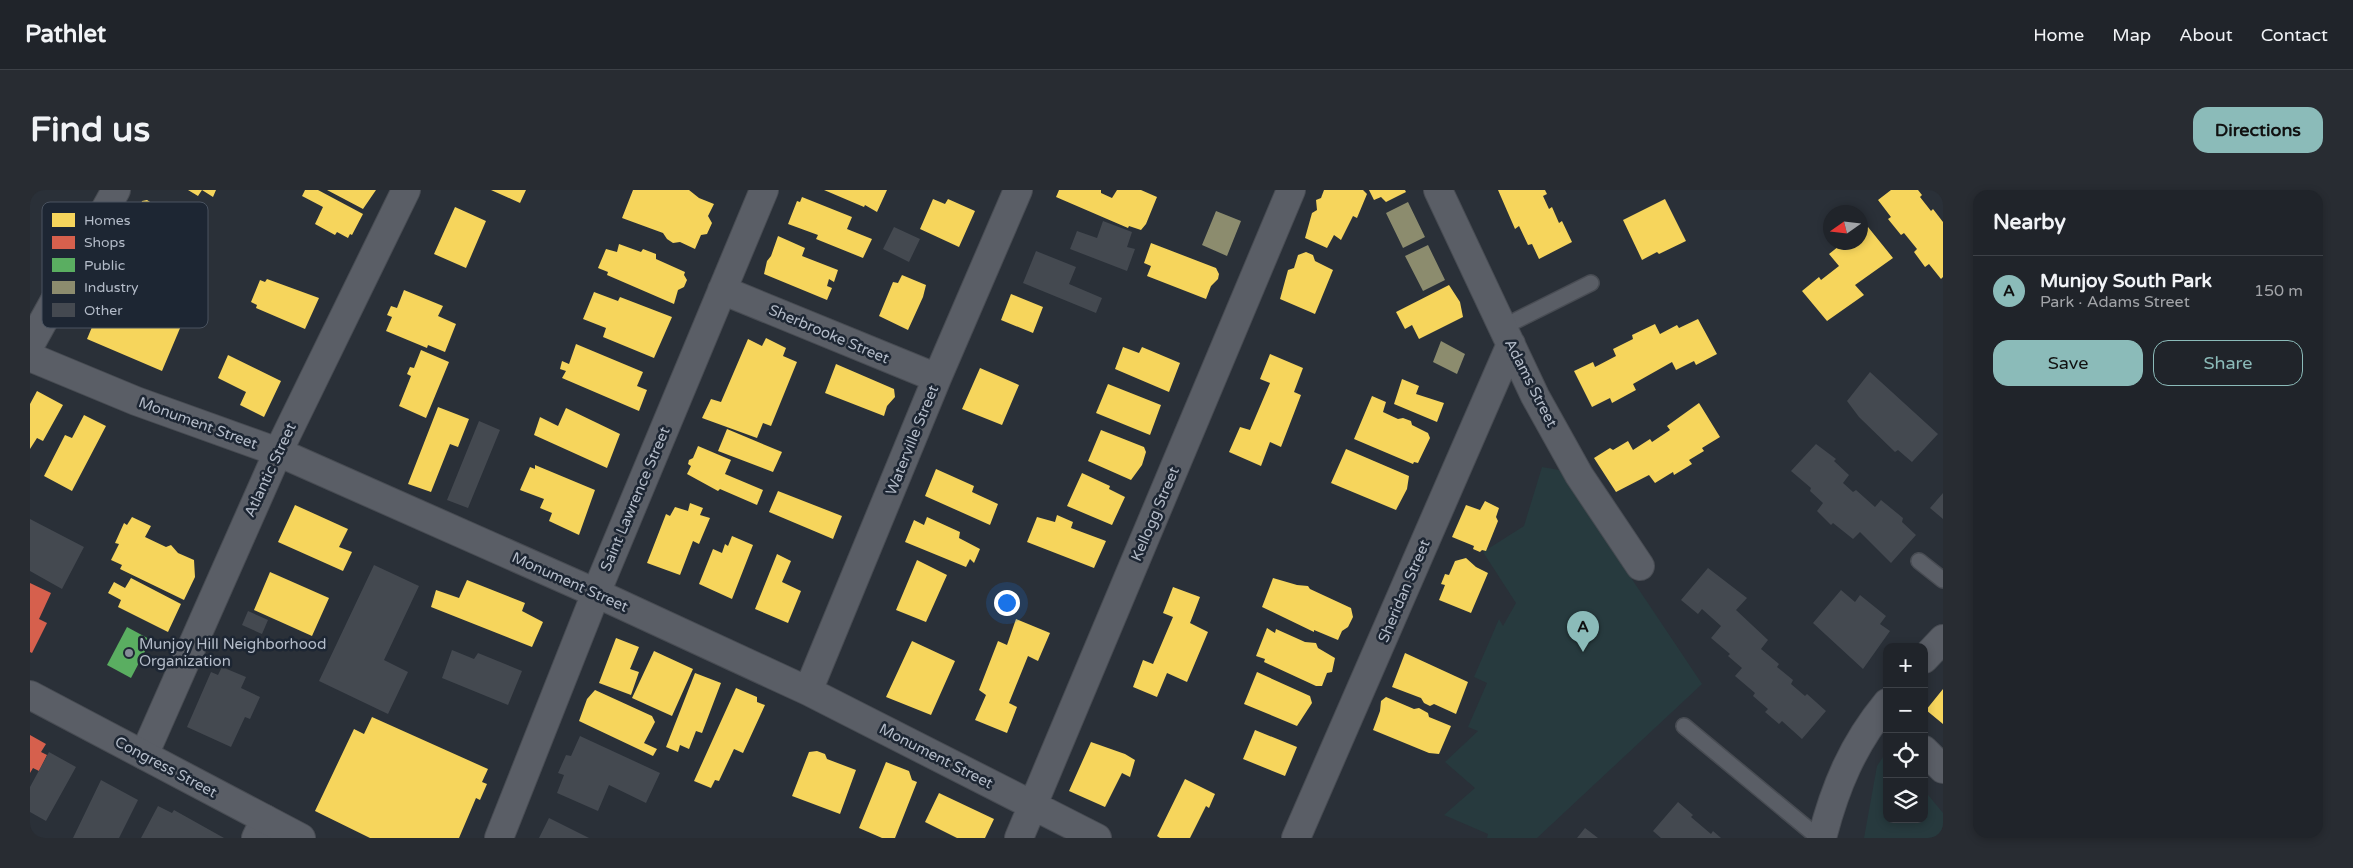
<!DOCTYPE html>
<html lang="en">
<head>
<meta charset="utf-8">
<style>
	body { margin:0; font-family:"Varela Round",sans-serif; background:#282c32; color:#f1f3f6 }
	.controls { position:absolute; right:15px; bottom:15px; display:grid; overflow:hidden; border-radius:10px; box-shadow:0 2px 8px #0003 }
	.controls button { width:45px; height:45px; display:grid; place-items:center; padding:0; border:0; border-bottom:1px solid #3d4147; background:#20242a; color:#f1f3f6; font:25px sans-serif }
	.compass { position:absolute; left:1793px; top:15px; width:45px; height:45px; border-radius:50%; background:#20242a; box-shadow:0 2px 8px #0003; rotate:256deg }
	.you { position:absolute; left:976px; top:412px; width:18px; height:18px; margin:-12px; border:4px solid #fff; border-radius:50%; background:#1a73e8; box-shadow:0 0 0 8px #1a73e833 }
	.badge { display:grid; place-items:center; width:32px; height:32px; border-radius:50%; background:#8bbbb9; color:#111; font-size:16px; font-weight:700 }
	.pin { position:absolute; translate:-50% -41px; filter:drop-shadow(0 1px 2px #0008) }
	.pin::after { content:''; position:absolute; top:26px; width:18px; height:15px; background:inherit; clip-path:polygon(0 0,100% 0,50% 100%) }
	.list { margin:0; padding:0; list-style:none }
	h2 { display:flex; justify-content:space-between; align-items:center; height:65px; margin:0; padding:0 20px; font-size:21px }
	h2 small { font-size:16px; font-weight:400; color:#a2a4a8 }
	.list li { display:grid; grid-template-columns:32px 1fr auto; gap:15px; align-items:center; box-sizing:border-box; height:70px; padding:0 20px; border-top:1px solid #3d4147 }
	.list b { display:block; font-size:19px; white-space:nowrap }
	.list p { margin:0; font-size:16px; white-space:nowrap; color:#a2a4a8 }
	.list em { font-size:16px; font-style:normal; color:#a2a4a8 }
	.actions { display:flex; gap:10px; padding:15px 20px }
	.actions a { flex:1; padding:11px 0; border:1px solid #8bbbb9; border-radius:15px; text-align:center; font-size:18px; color:#8bbbb9 }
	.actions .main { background:#8bbbb9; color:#111 }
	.icon { flex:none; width:28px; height:28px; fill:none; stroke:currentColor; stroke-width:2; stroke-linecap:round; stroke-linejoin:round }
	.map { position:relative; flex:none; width:1913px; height:648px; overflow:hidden; border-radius:15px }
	header { display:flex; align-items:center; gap:30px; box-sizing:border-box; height:70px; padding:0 25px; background:#20242a; border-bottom:1px solid #3d4147 }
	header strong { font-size:24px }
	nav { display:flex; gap:28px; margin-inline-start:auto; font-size:18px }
	.intro { display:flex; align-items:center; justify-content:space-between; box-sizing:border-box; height:120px; padding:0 30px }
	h1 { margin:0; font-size:35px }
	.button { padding:12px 22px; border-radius:15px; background:#8bbbb9; color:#111; font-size:18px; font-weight:700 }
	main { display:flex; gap:30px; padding:0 30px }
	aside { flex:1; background:#20242a; border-radius:15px; box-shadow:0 2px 8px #0003 }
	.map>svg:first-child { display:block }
	.green { fill:#273a3e }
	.homes { fill:#f6d55c }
	.shops { fill:#d6604d }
	.public { fill:#5aae61 }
	.industry { fill:#8c8c6e }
	.building { fill:#444950 }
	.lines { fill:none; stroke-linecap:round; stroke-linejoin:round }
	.service-casing { stroke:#484c53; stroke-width:18 }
	.minor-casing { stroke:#484c53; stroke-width:30 }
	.tertiary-casing { stroke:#484c53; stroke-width:30 }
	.service { stroke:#5a5e66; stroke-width:15 }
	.minor { stroke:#5a5e66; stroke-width:28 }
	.tertiary { stroke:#5a5e66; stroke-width:28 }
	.poi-dot { fill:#848b96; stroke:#1d2633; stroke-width:2 }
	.labels { text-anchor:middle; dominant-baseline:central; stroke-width:5; stroke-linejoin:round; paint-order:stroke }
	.street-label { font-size:15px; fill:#b4bcc9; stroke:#1d2633 }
	.poi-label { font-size:15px; fill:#b4bcc9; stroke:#1d2633; text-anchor:start }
	.key { fill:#1d2633; stroke:#4a5360; stroke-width:1 }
	.key-label { font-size:14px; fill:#b4bcc9 }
</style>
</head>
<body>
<header>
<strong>Pathlet</strong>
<nav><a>Home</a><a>Map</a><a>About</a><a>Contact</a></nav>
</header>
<div class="intro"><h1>Find us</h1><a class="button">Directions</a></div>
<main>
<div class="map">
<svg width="1913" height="648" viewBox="0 0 1913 648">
	<rect width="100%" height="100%" fill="#2a3038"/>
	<path class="green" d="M1512 277 1529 280 1672 494 1507 648H1457L1458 644 1414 625 1445 598 1415 572 1448 541 1438 537 1457 493 1444 487 1469 429 1473 436 1486 413 1453 362 1494 336Z
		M1857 561V629H1894V600L1913 623V648H1834L1847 576Z"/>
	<path class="homes" d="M158 0H186L183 7 172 0 168 6Z
		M275 0H288L333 24 322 45 320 44 318 48 307 42 305 45 285 34 293 17 272 6Z
		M297 0H346L333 19Z
		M461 0H496L490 13Z
		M603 0H659L669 8 684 14 678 26 682 33 677 44 671 45 665 59 650 52 643 53 637 49 633 43 592 28Z
		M794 0H857L847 22 835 15 834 17Z
		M1029 0H1071V3L1082 8 1087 0H1111L1127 7 1116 34 1111 40 1099 36 1098 38 1026 7Z
		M1294 0H1333L1337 4 1327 28 1323 26 1311 50 1304 45 1297 58 1275 48 1282 23 1287 20 1286 10 1291 8Z
		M1339 0H1375L1376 2 1356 12 1351 7 1344 10Z
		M1468 0H1515L1517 4 1513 6 1519 19 1522 17 1529 33 1532 31 1542 52 1509 69 1502 54 1498 55 1489 36 1485 39Z
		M1861 0H1888L1892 5 1890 7 1901 21 1903 19 1913 32V87L1911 89 1899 74 1895 77 1884 62 1887 59 1874 43 1871 45 1858 29 1861 27 1848 10Z
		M772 7 822 27 817 39 842 49 833 68 786 49 788 45 758 34 767 11 770 12Z
		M903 9 915 14 918 9 945 21 929 57 890 39Z
		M1635 9 1656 51 1629 64 1627 62 1612 70 1593 30Z
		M117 10 139 24V27L153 35 151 37 158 42 147 69 144 66 136 81 90 56 108 23 112 11Z
		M425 17 456 31 436 78 404 64Z
		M1838 37 1863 68 1825 95 1834 105 1797 131 1772 101 1789 87 1791 90 1809 76 1799 64 1814 52H1830V43Z
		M748 46 775 58 772 66 808 80 804 92 799 89 797 96 802 98 797 110 734 84 737 71 741 66Z
		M1121 53 1186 78 1189 84 1188 89 1181 96 1176 109 1117 86 1121 76 1114 73Z
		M589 54 611 62 613 59 626 64V69L655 82 654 85 657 90 654 97 648 100 644 114 577 85 578 82 568 78 576 59 587 62Z
		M1276 62 1283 65 1285 71 1303 80 1285 124 1250 109 1258 80 1264 78 1268 65Z
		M872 85 896 95 893 107 878 140 849 126 863 92 868 93Z
		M237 89 289 108 275 139 226 118 227 115 221 112 230 90 235 92Z
		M79 94 156 124 132 181 57 149 67 125H63Z
		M1419 95 1430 112 1433 127 1389 149 1382 135 1375 139 1366 122Z
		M374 100 413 116 408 126 426 134 415 162 398 155 397 158 356 141 362 127 357 125 361 116 367 118Z
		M564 102 588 111 590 107 642 127 624 168 573 147 576 138 553 129Z
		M981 104 1013 117 1003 143 971 130Z
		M1668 129 1687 164 1666 175 1664 171 1646 180 1642 172 1603 194 1606 200 1582 213 1580 208 1562 217 1544 181 1563 172 1565 177 1586 166 1583 159 1603 149 1602 145 1625 134 1630 144 1647 135 1649 138Z
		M736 148 756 158 753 166 767 172 741 236 733 233 727 248 672 228 681 209 691 212 718 149 732 156Z
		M546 154 613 182 607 196 617 200 609 221 532 188 536 181 530 179 532 171 539 174Z
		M1093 157 1109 163 1112 157 1150 173 1139 202 1085 179Z
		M391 160 419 172 396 228 369 216 381 186 377 184 380 177 384 178Z
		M1240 164 1273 178 1264 202 1271 205 1251 257 1240 252 1231 276 1199 262 1210 237 1220 240 1240 193 1230 189Z
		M198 165 251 191 234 227 210 215 216 202 188 188Z
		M806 174 864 199 865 207 857 216 854 226 795 203Z
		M950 178 989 195 972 235 932 219Z
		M1372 189 1389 196 1386 204 1414 213 1407 232 1364 214Z
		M1078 194 1131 215 1120 245 1066 223Z
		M7 201 33 215 13 251 7 248 0 259V214Z
		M1342 206 1356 212 1353 222 1368 229 1373 228 1381 231 1382 235 1398 243 1400 248 1388 273 1384 272 1383 274 1324 249Z
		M1669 213 1690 247 1672 258 1674 261 1659 270 1662 274 1644 285 1643 282 1625 293 1619 285 1586 302 1564 268 1580 258 1583 260 1598 251 1603 260 1620 249 1622 252 1640 240 1637 236Z
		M408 217 439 229 428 257 420 254 401 302 378 294Z
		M536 218 590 244 577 278 504 245 510 227 528 236Z
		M54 225 76 236 42 301 14 286 35 245 42 248Z
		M697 239 752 262 743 282 688 261Z
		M1071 240 1114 257 1116 262 1112 275 1101 290 1058 271Z
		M668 256 701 270 695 284 733 300 727 315 690 299 688 301 657 284 661 276 658 274 659 270 663 268Z
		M1316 259 1379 286 1377 299 1366 320 1301 293Z
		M505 275 565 300 549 345 519 331 522 323 510 318 514 309 490 300 500 277 505 279Z
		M906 279 944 296 942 302 968 314 960 335 895 306Z
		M1052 283 1080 296 1079 299 1095 307 1082 335 1037 316Z
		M748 301 812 326 803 349 739 322Z
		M1455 311 1469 318 1466 327 1468 331 1456 361 1452 360 1450 362 1443 359 1444 356 1422 347 1436 315 1450 320Z
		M660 313 673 318 670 325 680 328 669 354 663 351 650 385 617 373 636 324 640 326 645 317 658 321Z
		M265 315 318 339 309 357 322 362 313 381 248 352Z
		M1027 325 1043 332 1041 338 1076 351 1064 378 997 352 1007 327 1025 332Z
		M102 327 121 336 115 347 136 357 141 355 148 363 164 370 165 387 154 410 90 379 92 375 81 370 89 354 85 353 94 333 97 335Z
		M897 327 930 342 929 348 950 359 944 373 940 369 936 377 875 352 884 330 894 335Z
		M702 346 723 355 702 409 669 394 683 359 692 363 695 354 698 356Z
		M747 364 761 371 752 392 771 401 758 433 725 419Z
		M1436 368 1446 377 1458 383 1441 423 1409 410 1415 395 1411 394 1415 384 1419 385 1425 371Z
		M887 370 917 385 896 432 866 420Z
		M240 382 299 408 282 446 224 420Z
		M101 388 151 414 138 442 88 417 91 410 78 403 84 392 95 398Z
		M1243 388 1267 395 1278 396 1280 399 1321 418 1323 427 1318 437 1312 441 1308 450 1284 440V442L1232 417Z
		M437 390 495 413 492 421 513 432 502 457 401 417 406 400 429 408Z
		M1143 397 1170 407 1160 433 1178 442 1157 492 1137 483 1127 507 1103 497 1113 470 1123 474 1143 427 1133 423Z
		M986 429 1020 443 1008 471 998 466 979 513 987 517 977 543 945 530 956 505 949 500 968 451 977 455Z
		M1237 438 1245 443 1246 439 1275 452 1286 453 1288 458 1305 468 1302 482 1297 483 1292 496H1286L1234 472 1235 469 1226 466Z
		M586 448 609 457 600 479 609 482 601 505 569 493Z
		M882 451 925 471 901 525 856 507Z
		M624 461 663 479 642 526 602 508Z
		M1375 463 1438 492 1426 524 1404 514 1400 516 1394 513 1391 508 1362 497Z
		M1227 482 1280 506 1282 513 1267 536 1214 514Z
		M665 483 691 493 672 543 666 541 659 559 650 555 648 562 636 557Z
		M706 498 727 507V512L735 515 713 563 704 559 689 591 685 590 681 598 664 591Z
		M1913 499V534L1896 520Z
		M565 500 622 526 625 532 614 553 627 559 623 566 549 531 557 509Z
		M1356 507 1384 519 1389 518 1398 523 1399 527 1421 536 1409 564 1399 563 1343 540 1350 521 1351 511Z
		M342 527 458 579 452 592 457 594 450 610 446 608 429 648H340L285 621 324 539 334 544Z
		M1225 540 1267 557 1255 586 1213 569Z
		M1061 552 1095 564 1105 570 1100 587 1092 583 1075 617 1039 601Z
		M787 561 795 564 797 569 826 580 810 624 762 606 779 562Z
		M856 572 879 581 882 590 887 592 865 648H852L829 638Z
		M1155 589 1185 604 1179 618 1176 616 1160 648H1130L1127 646Z
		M909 603 964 629 955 648H927L895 632Z"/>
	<path class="shops" d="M0 393 21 403 9 429 17 433 2 463 0 462Z
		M0 545 16 554 11 562 17 565 9 581 3 578 0 583Z"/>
	<path class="public" d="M97 437 121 450 101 488 77 475Z"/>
	<path class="industry" d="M1378 12 1395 47 1373 58 1356 23Z
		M1186 21 1211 31 1197 66 1172 55Z
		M1398 55 1415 90 1393 101 1375 66Z
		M1411 151 1435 164 1427 184 1403 172Z"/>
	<path class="building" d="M1073 31 1102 42 1097 57 1105 59 1097 81 1040 59 1047 41 1067 48Z
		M864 37 890 49 879 72 853 59Z
		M1006 61 1046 77 1039 94 1072 108 1066 123 993 93Z
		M1840 182 1908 244 1882 272 1868 260 1865 262 1829 227 1817 211Z
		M449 231 470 240 438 318 417 310Z
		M1786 254 1806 269 1804 271 1819 285 1813 293 1823 302 1826 300 1845 317 1851 310 1873 328 1872 332 1886 345 1861 373 1830 342 1823 349 1803 333 1801 335 1787 321 1793 313 1780 301 1781 298 1761 281Z
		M1913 303V329L1900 318Z
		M0 329 54 357 32 399 0 381Z
		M344 375 389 396 354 470 378 482 358 524 289 491Z
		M1678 378 1717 408 1706 420 1738 450 1731 459 1749 474 1747 477 1763 490 1761 494 1775 506 1777 504 1796 521 1772 549 1752 531 1749 534 1735 522 1738 519 1723 506 1725 503 1705 486 1712 478 1698 466 1700 464 1681 448 1691 436 1672 419 1668 424 1651 410Z
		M1811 400 1825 412 1830 405 1856 426 1850 434 1860 441 1833 479 1783 433Z
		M218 421 238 430 232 444 212 435Z
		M422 460 444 469 448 463 492 481 478 515 412 488Z
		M192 477 216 487 211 498 230 507 220 529 215 527 201 557 157 537 181 482 188 485Z
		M550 546 630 583 616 613 579 595 568 621 527 603 534 585 528 583 536 565 541 566Z
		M19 562 46 577 16 631 0 622V597Z
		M71 590 108 610 89 648H43Z
		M1648 612 1663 625 1661 627 1681 644 1683 641 1691 648H1631L1623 641Z
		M128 616 142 623 144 620 194 648H111Z
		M519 628 559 648H509Z
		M1555 638 1568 648H1547Z"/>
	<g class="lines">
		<defs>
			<path id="service" d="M1473 137 1561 93
				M1889 371 1913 390
				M1654 536 1789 648"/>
			<path id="minor" d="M1408 0 1505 206 1549 285 1610 376
				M692 100 907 188
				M0 155 86 0
				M0 167 106 211 248 262 566 403 778 501 1067 648
				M1894 469 1913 449
				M778 501 907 188 988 0
				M1894 560 1913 579
				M114 565 248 262 376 0
				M226 648 235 629
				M469 648 566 403 734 0
				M989 648 1261 0
				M1266 648 1481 154
				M1792 648C1805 597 1823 554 1857 513"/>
			<path id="tertiary" d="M0 505 271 648"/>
		</defs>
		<use href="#service" class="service-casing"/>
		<use href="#minor" class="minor-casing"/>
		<use href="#tertiary" class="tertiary-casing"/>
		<use href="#service" class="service"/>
		<use href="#minor" class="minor"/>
		<use href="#tertiary" class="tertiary"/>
	</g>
	<circle class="poi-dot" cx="99" cy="463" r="5"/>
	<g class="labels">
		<g class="street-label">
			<text transform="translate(799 144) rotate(23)">Sherbrooke Street</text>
			<text transform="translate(1501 193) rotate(63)">Adams Street</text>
			<text transform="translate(168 233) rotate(20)">Monument Street</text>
			<text transform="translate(882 250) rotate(-68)">Waterville Street</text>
			<text transform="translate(240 280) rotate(-65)">Atlantic Street</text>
			<text transform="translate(605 309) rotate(-67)">Saint Lawrence Street</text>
			<text transform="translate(1125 324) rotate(-67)">Kellogg Street</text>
			<text transform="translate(540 392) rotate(24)">Monument Street</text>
			<text transform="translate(1374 401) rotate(-67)">Sheridan Street</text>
			<text transform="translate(906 566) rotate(27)">Monument Street</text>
			<text transform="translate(136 577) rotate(28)">Congress Street</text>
		</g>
		<g class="poi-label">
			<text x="109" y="454">Munjoy Hill Neighborhood<tspan x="109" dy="17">Organization</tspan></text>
		</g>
	</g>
	<rect x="12" y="12" width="166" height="126" rx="8" class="key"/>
	<rect x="22" y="23" width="23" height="14" fill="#f6d55c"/>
	<rect x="22" y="46" width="23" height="13" fill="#d6604d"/>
	<rect x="22" y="68" width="23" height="14" fill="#5aae61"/>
	<rect x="22" y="91" width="23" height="13" fill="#8c8c6e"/>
	<rect x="22" y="113" width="23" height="14" fill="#444950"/>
	<g class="key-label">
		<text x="54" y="35">Homes</text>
		<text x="54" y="57">Shops</text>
		<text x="54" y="80">Public</text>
		<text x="54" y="102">Industry</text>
		<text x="54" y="125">Other</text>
	</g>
</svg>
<div class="controls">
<button>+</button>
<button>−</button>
<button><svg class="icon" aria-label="locate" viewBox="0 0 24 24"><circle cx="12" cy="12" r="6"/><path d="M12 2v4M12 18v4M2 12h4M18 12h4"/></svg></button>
<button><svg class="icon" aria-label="layers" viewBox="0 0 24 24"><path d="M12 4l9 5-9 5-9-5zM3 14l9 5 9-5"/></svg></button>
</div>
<svg class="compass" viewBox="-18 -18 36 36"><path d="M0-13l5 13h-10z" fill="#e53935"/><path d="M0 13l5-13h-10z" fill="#a2a4a8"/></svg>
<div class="you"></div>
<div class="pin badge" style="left:1553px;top:462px">A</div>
</div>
<aside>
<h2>Nearby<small></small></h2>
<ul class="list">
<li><span class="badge">A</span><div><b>Munjoy South Park</b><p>Park · Adams Street</p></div><em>150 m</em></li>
</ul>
<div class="actions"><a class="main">Save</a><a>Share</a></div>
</aside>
</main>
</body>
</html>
